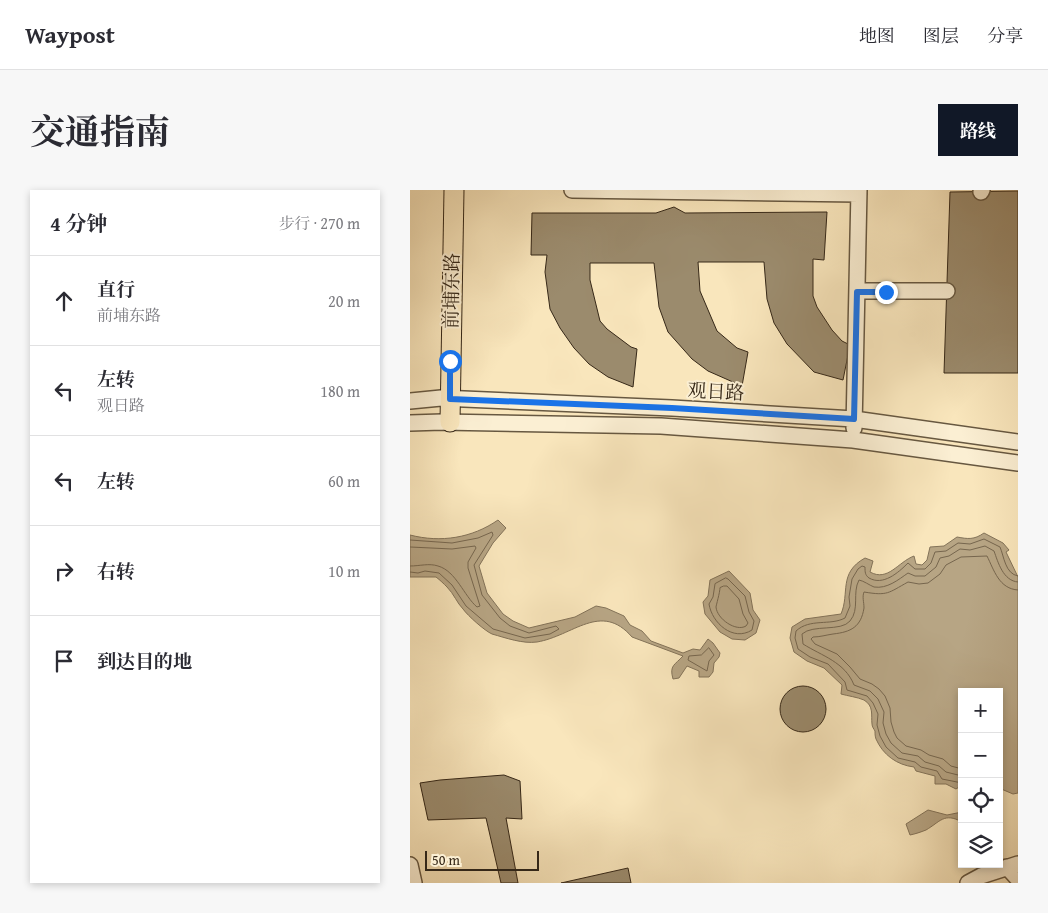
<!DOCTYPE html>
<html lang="zh">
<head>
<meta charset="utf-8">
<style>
	body { margin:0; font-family:"Gentium Book Plus","Noto Serif SC",serif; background:#f7f7f7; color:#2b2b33 }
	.controls { position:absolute; right:15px; bottom:15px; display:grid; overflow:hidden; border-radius:0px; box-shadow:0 2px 8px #0003 }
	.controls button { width:45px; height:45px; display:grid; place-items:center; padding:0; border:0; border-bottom:1px solid #e1e1e2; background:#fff; color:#2b2b33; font:25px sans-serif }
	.scale { position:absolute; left:15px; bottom:12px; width:114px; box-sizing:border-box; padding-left:5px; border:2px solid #362818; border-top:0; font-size:14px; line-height:18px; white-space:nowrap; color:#362818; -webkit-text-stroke:4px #fbefd3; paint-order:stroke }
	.stop { position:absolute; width:15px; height:15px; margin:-11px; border:4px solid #1a73e8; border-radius:50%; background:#fff }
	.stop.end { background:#1a73e8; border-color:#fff; box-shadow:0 1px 5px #0008 }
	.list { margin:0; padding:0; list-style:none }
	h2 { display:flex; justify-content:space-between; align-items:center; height:65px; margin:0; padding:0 20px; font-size:21px }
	h2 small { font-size:16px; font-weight:400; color:#7c7c81 }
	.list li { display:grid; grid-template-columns:32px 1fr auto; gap:15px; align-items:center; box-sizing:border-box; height:90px; padding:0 20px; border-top:1px solid #e1e1e2 }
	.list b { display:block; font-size:19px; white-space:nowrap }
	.list p { margin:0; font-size:16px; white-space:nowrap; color:#7c7c81 }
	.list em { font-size:16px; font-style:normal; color:#7c7c81 }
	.icon { flex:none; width:28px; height:28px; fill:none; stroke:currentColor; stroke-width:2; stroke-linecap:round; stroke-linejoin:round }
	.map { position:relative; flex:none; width:608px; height:693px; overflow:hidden; border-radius:0px }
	header { display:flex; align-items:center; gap:30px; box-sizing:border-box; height:70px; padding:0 25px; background:#fff; border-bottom:1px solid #e1e1e2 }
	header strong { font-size:24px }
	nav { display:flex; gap:28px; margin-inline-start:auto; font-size:18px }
	.intro { display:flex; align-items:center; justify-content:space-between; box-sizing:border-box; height:120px; padding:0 30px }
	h1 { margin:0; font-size:35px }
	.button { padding:12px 22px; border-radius:0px; background:#111827; color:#fff; font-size:18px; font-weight:700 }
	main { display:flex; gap:30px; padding:0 30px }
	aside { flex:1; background:#fff; border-radius:0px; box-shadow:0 2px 8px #0003 }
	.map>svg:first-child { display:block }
	.water { fill:#b7a584; stroke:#837359 }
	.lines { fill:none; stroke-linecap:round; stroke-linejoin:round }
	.shore { stroke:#76664e; stroke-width:1 }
	.building { fill:#9b8b6d; stroke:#362818 }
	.minor-casing { stroke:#675841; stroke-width:18 }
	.major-casing { stroke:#362818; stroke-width:21 }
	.minor { stroke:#fbefd3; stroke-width:15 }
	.major { stroke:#f9e6bc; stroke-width:19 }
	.route { stroke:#1a73e8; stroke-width:6 }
	.labels { text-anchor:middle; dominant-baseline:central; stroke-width:4; stroke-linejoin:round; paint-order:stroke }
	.street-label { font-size:19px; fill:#362818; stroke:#fbefd3 }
</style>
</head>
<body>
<header>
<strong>Waypost</strong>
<nav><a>地图</a><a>图层</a><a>分享</a></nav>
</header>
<div class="intro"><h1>交通指南</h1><a class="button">路线</a></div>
<main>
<aside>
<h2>4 分钟<small>步行 · 270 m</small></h2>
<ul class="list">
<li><svg class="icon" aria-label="ahead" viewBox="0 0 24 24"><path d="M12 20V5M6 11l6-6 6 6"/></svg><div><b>直行</b><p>前埔东路</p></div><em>20 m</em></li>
<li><svg class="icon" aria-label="left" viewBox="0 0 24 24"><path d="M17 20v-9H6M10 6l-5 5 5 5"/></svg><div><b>左转</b><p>观日路</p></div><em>180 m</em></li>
<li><svg class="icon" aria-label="left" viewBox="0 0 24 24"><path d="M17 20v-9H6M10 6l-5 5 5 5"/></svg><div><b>左转</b></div><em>60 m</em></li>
<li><svg class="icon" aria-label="right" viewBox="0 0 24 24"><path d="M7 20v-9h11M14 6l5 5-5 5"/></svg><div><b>右转</b></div><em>10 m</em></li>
<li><svg class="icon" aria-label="arrive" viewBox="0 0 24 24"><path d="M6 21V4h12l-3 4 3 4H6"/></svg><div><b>到达目的地</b></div></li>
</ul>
</aside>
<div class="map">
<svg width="608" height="693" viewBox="0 0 608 693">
	<rect width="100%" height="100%" fill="#f9e6bc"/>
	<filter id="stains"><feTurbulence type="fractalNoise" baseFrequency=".004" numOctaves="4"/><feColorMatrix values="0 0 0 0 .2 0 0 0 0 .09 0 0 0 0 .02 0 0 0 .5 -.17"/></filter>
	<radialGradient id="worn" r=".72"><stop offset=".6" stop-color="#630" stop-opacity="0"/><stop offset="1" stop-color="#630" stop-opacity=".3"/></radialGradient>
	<path class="water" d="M88 330 96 338 83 353 69 376 77 403 93 424 103 431 119 438 165 427 186 416 196 418 214 426 220 435 232 441 241 451 273 463 283 459 290 460 298 449 303 453 310 463 309 467 304 473 303 482 299 487H289V481L277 476 269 488 263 489C259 475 265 475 273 466L222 447C191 411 163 446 127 452 113 454 96 448 82 444 75 441 58 426 53 419 47 413 44 404 37 397 34 394 30 390 26 387H0V345C31 353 62 348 88 330Z
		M574 343 593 353 599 360 596 362 608 387V603L603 604 589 598V502H552V598L549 597 546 599 536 594H525V586L506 581 504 577C487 575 473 565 466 549 465 546 465 544 465 541 464 539 462 537 462 534 461 525 464 516 454 510 447 507 438 506 431 504L432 495 414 478 397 471 384 462 380 448 382 437 395 429 431 424C440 403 428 383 455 368L463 371 460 382C478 392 488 372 504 366L506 374 512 375 517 370 520 357 534 356 547 347C558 349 564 350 574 343Z
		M319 381 340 403 343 420 350 430 346 443 335 450 322 449 310 442 295 424 293 412 298 406 300 390Z
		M518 620 537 625 552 622V632C534 622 530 632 516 640 511 642 505 644 500 645L496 634Z"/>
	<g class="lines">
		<path class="shore" d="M0 350 42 353 68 348 82 342 83 345 64 375 72 405 90 428 100 436 119 443 146 436 149 439 140 444 115 448 83 439 56 416 42 395 29 383 15 381 8 383 0 382
			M0 357 42 359 65 356 66 358 58 372V378L70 416 67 417C54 406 46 381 28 376 19 373 10 376 0 376
			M316 388 318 389 335 406 339 422 344 431 342 440C323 452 302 433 299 414L303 407 305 394Z
			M314 396H317L329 409 333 424 338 433 336 436C326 442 307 429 306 417 306 416 310 402 310 398Z
			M299 458 304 465 299 471 297 481 278 470 279 466 291 465Z
			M552 579 541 576 533 569 519 565 511 560 496 556 487 548 484 542 481 532 480 518 475 506 469 499 462 494 450 489 440 477 427 464 405 454 401 449 403 447C410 447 416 445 423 444 441 442 451 437 454 418 454 412 452 407 454 402 478 406 478 403 498 392L509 394 518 393 530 384 536 375 551 367 577 366C584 380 589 399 608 400
			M552 586 536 582 529 576 515 572 508 566 492 563 481 553 476 544 473 533 474 522 468 509 460 501 444 495C435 472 412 466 393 454L392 444C403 434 431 442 440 431 450 419 442 403 449 390 454 391 459 395 464 397 477 399 488 390 498 383L505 386H515L526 377 530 368 539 366 550 359 560 360 575 356 584 361C588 372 593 391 608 392
			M552 593 532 589 527 581 511 577 505 572 488 568 476 557 470 546 467 535 468 524 463 513 457 506 437 500 435 492 418 474 400 467 388 459 385 448 386 441C400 428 420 436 435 428L440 416 439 407 442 389 448 379 452 376 455 377C455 382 455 385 459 388 473 396 488 383 498 373L505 379H515L521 373 525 362 536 361 548 353 560 354 574 349 590 357C594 366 595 384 608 386"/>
	</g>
	<path class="building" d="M608 1V183H534L540 2Z
		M264 17 275 23 417 22 414 70 403 69V106L407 117 422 140 432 151 440 155 433 190 404 182 377 154 364 133 357 109 354 72H288L290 101 307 141 327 158 338 162 332 196 298 181 282 169 258 142 249 117 244 73H180V90L190 131 197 139 221 157 227 159 223 197 198 187 179 174 164 158 150 138 140 119 135 82 137 65H121L122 23H246Z
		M370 519a23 23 0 1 1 46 0a23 23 0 1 1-46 0Z
		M94 585 110 591 112 629 96 628 108 693H91L76 628 18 630 10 593 30 590Z
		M218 678 221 693H151Z"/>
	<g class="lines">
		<defs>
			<path id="minor" d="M162 0 449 4
				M571 2 572 0
				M447 101H537
				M0 211 31 208 262 218 444 229 608 252
				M0 233 32 232 251 236 443 250 608 273
				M444 238 449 0
				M0 675 4 693
				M597 677 608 689
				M558 693 571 686 608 674"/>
			<path id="major" d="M40 232 44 0"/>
		</defs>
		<use href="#minor" class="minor-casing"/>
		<use href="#major" class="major-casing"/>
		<use href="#minor" class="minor"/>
		<use href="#major" class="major"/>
	</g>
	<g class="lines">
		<path class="route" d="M40 171V209L262 218 444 229 447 102H476"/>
	</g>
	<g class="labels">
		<g class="street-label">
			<text transform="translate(41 101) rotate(-89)">前埔东路</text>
			<text transform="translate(306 201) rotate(3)">观日路</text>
		</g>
	</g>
	<rect width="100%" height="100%" filter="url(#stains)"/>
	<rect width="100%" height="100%" fill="url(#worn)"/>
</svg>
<div class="controls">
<button>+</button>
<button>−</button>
<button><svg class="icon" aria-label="locate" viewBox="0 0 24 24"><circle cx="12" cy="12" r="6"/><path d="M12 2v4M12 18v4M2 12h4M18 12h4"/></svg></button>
<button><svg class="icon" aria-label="layers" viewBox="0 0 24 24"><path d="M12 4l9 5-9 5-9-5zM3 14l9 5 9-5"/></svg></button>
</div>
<div class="scale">50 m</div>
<div class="stop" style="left:40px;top:171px"></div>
<div class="stop end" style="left:476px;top:102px"></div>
</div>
</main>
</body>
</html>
